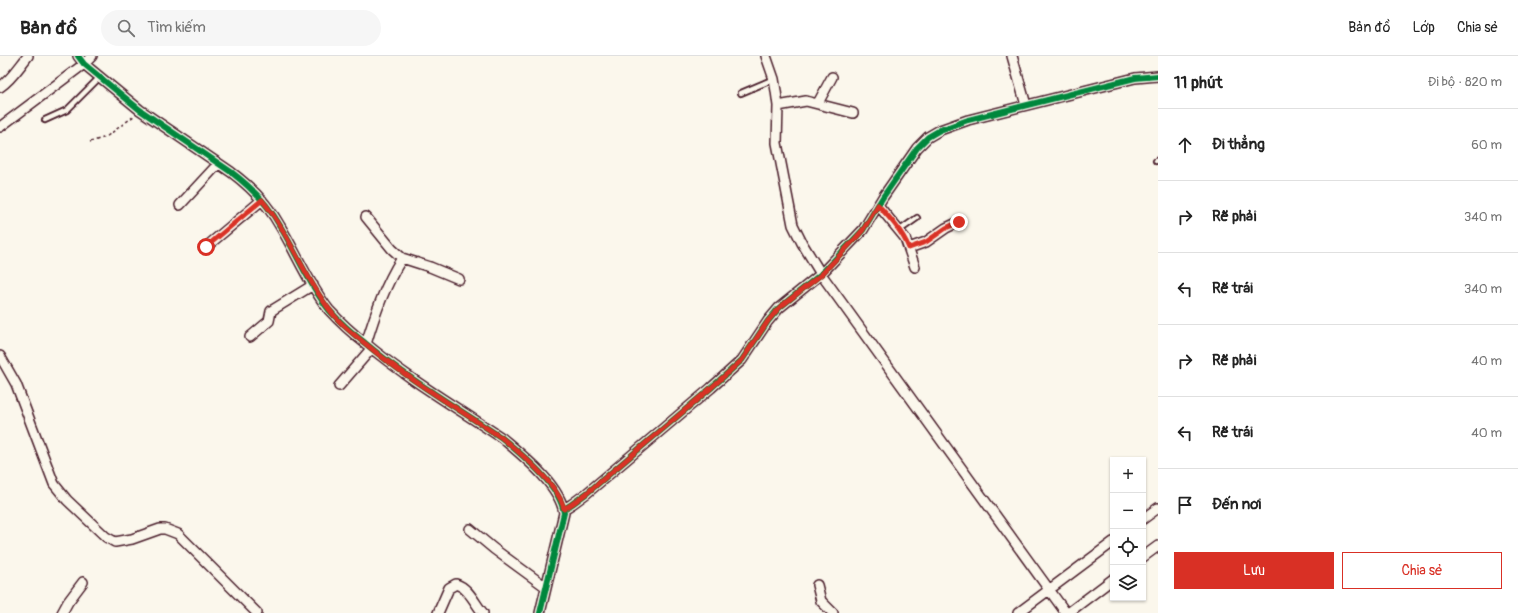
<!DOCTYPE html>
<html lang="vi">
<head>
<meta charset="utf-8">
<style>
	body { margin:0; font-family:Pangolin,sans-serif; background:#f6f6f6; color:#222 }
	.controls { position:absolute; right:12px; bottom:12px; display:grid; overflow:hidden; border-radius:0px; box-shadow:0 1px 3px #0004 }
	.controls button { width:36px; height:36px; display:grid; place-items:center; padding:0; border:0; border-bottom:1px solid #e0e0e0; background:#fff; color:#222; font:20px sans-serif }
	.stop { position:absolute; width:12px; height:12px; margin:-9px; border:3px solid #d93025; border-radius:50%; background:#fff }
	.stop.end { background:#d93025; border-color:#fff; box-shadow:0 1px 4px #0008 }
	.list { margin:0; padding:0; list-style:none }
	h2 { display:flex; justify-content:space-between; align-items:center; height:52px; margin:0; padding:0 16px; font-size:17px }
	h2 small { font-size:13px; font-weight:400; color:#767676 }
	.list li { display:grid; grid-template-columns:26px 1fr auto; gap:12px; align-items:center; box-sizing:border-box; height:72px; padding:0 16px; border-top:1px solid #e0e0e0 }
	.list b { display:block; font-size:15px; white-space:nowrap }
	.list em { font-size:13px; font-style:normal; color:#767676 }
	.actions { display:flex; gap:8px; padding:12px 16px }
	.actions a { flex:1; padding:9px 0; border:1px solid #d93025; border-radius:0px; text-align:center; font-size:14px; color:#d93025 }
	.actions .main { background:#d93025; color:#fff }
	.icon { flex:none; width:22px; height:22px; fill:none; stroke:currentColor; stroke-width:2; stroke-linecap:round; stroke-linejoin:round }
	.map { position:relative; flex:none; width:1158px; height:557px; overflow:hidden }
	header { display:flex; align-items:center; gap:24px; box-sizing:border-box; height:56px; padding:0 20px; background:#fff; border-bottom:1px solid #e0e0e0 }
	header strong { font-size:19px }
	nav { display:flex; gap:22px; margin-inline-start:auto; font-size:14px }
	.search { width:280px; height:36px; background:#f6f6f6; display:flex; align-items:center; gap:10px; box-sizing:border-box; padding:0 14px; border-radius:22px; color:#767676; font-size:15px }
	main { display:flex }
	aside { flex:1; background:#fff }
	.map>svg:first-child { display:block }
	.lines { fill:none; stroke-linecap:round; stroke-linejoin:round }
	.lane-casing { stroke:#4a1f2b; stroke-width:8 }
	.street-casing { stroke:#4a1f2b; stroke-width:12 }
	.path { stroke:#4a1f2b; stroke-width:1.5; stroke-dasharray:3 3; stroke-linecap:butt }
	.lane { stroke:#fbf7ec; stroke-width:4.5 }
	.street { stroke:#fbf7ec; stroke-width:9 }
	.cycleway-casing { stroke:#fbf7ec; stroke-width:8 }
	.cycleway { stroke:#00873e; stroke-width:6 }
	.route { stroke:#d93025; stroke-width:5 }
</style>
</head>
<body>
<header>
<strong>Bản đồ</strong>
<div class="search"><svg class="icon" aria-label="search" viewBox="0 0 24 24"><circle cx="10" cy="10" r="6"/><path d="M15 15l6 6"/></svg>Tìm kiếm</div>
<nav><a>Bản đồ</a><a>Lớp</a><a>Chia sẻ</a></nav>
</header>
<main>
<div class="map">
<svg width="1158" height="557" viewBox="0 0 1158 557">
	<rect width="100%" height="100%" fill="#fbf7ec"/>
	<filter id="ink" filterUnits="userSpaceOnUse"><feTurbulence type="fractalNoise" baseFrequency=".025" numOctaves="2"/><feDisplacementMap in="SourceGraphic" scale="8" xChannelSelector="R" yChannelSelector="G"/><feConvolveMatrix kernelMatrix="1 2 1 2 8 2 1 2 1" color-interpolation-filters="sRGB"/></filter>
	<g filter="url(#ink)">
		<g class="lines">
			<defs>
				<path id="lane" d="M741 37 774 23
					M45 64 67 54 100 21
					M1156 105 1158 104
					M900 174 917 162"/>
				<path id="street" d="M78 0 84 8 140 54 231 116C251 131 268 148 280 170 297 198 309 229 329 254 340 266 352 277 365 287 408 323 456 351 502 382 523 400 560 429 564 457L540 557
					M766 0 774 23 776 35 778 50 777 87 793 169 802 187 821 218 1066 557
					M1012 0 1026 49
					M0 31C12 23 19 11 28 0
					M818 47 832 21
					M778 50 806 45 853 57
					M0 71 84 8 92 0
					M180 149 218 108
					M878 149 905 182 915 211
					M366 161 392 193 402 202 430 211 459 223
					M206 191 262 144
					M909 192 926 186 946 172 959 166
					M250 281 269 265 271 255 274 253 313 229
					M366 288C375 258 385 229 402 202
					M0 300 16 328 54 428 67 444 106 481 115 486 132 483 160 473H165L178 478 257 557
					M339 330 371 293
					M564 453 572 448 587 437 711 332 742 304 768 265 779 252 821 218 863 174 883 141 917 92 928 81 940 74 968 64 1135 22 1158 20
					M1143 463 1158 452
					M470 473 494 493 546 531
					M1143 501 1158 490
					M817 529 821 545 833 557
					M62 557 68 546 83 526
					M438 557 449 532 456 528C469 532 475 548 483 557
					M1018 557 1113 486
					M1068 557 1113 523"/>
			</defs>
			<use href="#lane" class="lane-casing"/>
			<use href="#street" class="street-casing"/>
			<path class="path" d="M90 86 106 81 134 60"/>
			<use href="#lane" class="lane"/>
			<use href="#street" class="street"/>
			<defs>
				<path id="cycleway" d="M78 0 84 8 140 54 231 116C251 131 268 148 280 170 297 198 309 229 329 254 340 266 352 277 365 287 408 323 456 351 502 382 523 400 560 429 564 457L540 557
					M564 453 572 448 587 437 711 332 742 304 768 265 779 252 821 218 863 174 883 141 917 92 928 81 940 74 968 64 1135 22 1158 20"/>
			</defs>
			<use href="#cycleway" class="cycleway-casing"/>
			<use href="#cycleway" class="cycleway"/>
		</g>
	</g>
	<g class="lines" filter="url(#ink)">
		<path class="route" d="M206 191 262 144C289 177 303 219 329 253 339 267 353 278 367 289 409 324 457 352 502 382 521 398 559 429 564 453L572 448 587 437 711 332 742 304 768 265 779 252 822 218 855 183 863 174 878 149C890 162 902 175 909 192L926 186 946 172 959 166"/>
	</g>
</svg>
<div class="controls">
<button>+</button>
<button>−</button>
<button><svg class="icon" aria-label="locate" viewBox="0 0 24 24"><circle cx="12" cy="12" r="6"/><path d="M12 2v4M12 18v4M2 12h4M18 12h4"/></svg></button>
<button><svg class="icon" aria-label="layers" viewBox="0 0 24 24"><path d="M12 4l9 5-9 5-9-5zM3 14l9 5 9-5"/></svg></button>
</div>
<div class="stop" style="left:206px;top:191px"></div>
<div class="stop end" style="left:959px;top:166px"></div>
</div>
<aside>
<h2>11 phút<small>Đi bộ · 820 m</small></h2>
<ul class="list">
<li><svg class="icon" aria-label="ahead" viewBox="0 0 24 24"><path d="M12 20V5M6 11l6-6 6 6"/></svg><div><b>Đi thẳng</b></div><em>60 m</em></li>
<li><svg class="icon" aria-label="right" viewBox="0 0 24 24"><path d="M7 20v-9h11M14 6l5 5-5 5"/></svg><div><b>Rẽ phải</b></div><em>340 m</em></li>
<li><svg class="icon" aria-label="left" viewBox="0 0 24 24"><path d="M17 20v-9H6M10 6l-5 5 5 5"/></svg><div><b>Rẽ trái</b></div><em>340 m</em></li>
<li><svg class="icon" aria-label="right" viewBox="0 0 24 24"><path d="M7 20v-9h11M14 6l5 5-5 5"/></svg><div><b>Rẽ phải</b></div><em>40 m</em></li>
<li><svg class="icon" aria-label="left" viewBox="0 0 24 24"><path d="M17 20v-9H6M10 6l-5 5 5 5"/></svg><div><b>Rẽ trái</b></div><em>40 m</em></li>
<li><svg class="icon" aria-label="arrive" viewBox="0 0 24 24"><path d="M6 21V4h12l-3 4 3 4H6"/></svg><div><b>Đến nơi</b></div></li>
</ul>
<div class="actions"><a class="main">Lưu</a><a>Chia sẻ</a></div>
</aside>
</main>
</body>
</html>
